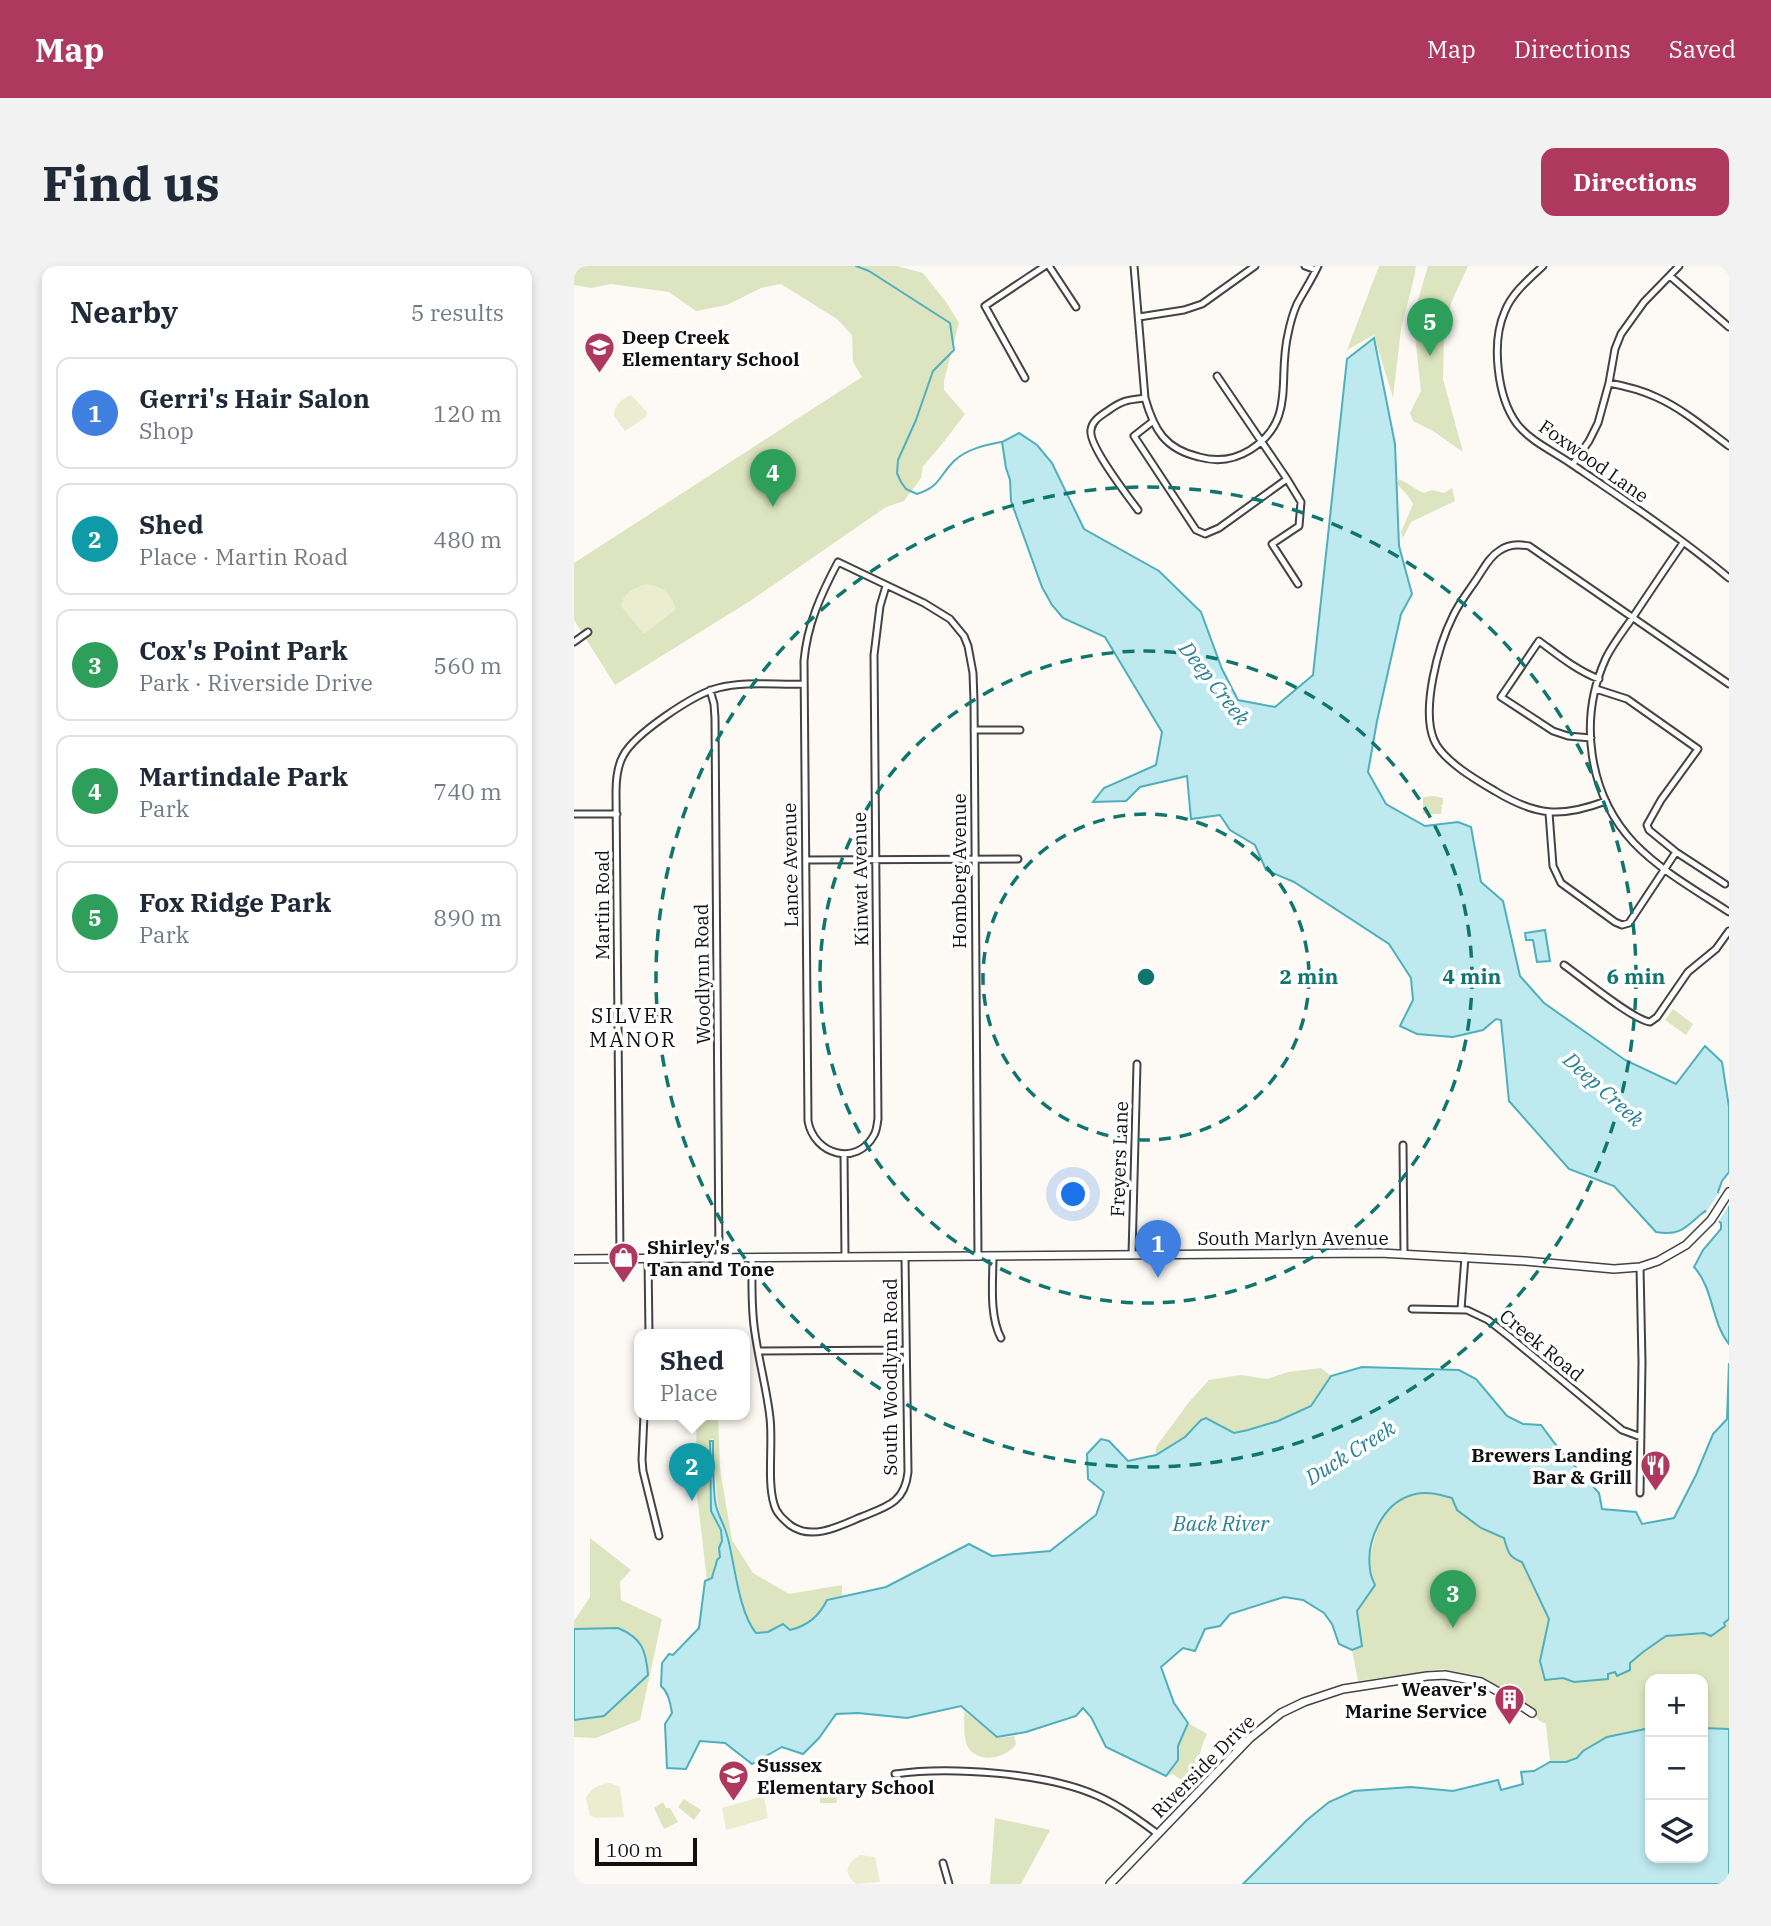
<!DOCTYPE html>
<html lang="en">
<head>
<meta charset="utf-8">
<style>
	body { margin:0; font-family:"IBM Plex Serif",serif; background:#f2f2f3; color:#1f2937 }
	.controls { position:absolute; right:21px; bottom:21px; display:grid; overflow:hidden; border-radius:14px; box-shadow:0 4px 10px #0003 }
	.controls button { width:63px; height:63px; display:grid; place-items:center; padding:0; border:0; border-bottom:2px solid #e0e1e3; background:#fff; color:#1f2937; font:35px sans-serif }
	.scale { position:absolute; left:21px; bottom:18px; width:102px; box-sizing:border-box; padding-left:7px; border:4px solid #101010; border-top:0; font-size:19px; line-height:24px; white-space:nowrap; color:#101010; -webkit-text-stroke:5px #fff; paint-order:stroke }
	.you { position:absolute; left:500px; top:929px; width:24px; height:24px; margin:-18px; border:5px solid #fff; border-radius:50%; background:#1a73e8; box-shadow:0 0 0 10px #1a73e833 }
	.badge { display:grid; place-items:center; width:46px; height:46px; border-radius:50%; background:#af385e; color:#fff; font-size:23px; font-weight:700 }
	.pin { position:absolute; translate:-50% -58px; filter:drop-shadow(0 2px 4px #0008) }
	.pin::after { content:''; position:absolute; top:37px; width:24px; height:21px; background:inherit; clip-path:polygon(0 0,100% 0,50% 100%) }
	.popup { position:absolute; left:60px; top:1063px; width:116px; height:91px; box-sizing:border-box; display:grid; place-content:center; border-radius:14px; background:#fff; filter:drop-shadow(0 2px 5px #0005); font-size:23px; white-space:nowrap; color:#747a83 }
	.popup b { font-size:26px; color:#1f2937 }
	.popup::after { content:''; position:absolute; left:50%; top:100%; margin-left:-14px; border:14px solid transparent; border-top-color:#fff }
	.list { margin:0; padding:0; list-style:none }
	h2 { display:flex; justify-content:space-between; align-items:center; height:91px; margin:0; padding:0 28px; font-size:30px }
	h2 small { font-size:23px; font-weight:400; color:#747a83 }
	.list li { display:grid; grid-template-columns:46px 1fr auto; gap:21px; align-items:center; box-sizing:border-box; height:112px; margin:0 14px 14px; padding:0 14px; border:2px solid #e0e1e3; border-radius:14px }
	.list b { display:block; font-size:26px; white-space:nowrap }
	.list p { margin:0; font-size:23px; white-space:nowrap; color:#747a83 }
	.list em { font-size:23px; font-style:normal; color:#747a83 }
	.icon { flex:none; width:38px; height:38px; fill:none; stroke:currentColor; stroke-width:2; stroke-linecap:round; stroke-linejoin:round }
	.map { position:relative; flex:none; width:1155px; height:1618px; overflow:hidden; border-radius:14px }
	header { display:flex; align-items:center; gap:42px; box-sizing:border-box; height:98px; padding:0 35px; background:#af385e; color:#fff }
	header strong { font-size:33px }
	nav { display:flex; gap:38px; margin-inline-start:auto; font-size:24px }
	.intro { display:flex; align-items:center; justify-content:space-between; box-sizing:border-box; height:168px; padding:0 42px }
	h1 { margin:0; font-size:49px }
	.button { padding:18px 32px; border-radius:14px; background:#af385e; color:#fff; font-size:24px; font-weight:700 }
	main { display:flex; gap:42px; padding:0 42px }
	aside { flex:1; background:#fff; border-radius:14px; box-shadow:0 4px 10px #0003 }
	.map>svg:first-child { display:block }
	.green { fill:#dde5c0 }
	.pitch { fill:#ebedd1 }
	.water { fill:#beeaef; stroke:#4eafbd; stroke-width:2 }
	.pier { fill:#fdf9f4 }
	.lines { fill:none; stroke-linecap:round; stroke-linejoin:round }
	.stream { stroke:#4eafbd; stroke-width:2 }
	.minor-casing { stroke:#434343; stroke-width:9 }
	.tertiary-casing { stroke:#434343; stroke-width:10 }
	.minor { stroke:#fff; stroke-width:5 }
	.tertiary { stroke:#fff; stroke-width:7 }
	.ring { fill:none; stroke:#0f766e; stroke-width:3.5; stroke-dasharray:12 9 }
	.labels { text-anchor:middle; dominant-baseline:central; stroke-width:7; stroke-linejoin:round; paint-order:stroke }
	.poi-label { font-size:19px; font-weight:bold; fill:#101010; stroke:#fff; text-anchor:start }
	.street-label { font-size:19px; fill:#101010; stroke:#fff }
	.water-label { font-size:21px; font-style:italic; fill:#288193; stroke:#fff }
	.neighbourhood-label { font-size:21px; letter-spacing:2px; fill:#101010; stroke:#fff }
	.centre { fill:#0f766e; stroke:#fff; stroke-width:3.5 }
	.ring-label { font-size:21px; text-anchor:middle; font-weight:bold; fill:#0f766e; stroke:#fff; stroke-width:7; stroke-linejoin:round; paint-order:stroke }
</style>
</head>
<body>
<header>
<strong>Map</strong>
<nav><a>Map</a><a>Directions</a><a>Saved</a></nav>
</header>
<div class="intro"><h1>Find us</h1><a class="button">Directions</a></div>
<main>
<aside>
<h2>Nearby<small>5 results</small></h2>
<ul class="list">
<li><span class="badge" style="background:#3f7fe0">1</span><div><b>Gerri's Hair Salon</b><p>Shop</p></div><em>120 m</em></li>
<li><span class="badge" style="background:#0f9aa8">2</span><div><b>Shed</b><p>Place · Martin Road</p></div><em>480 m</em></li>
<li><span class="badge" style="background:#2e9e5b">3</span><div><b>Cox's Point Park</b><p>Park · Riverside Drive</p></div><em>560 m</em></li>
<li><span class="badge" style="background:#2e9e5b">4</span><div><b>Martindale Park</b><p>Park</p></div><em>740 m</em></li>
<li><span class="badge" style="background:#2e9e5b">5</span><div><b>Fox Ridge Park</b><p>Park</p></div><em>890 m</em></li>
</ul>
</aside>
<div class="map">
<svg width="1155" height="1618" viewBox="0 0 1155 1618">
	<rect width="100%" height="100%" fill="#fdf9f4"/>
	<path class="green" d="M0 0H323L349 7 372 36 385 57 370 115V124L391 148 365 182 349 200 347 212 330 235 312 241 176 335 41 419 0 354V297L288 111 279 96 278 69 263 53 207 18 187 22 153 39 122 45 95 26 37 18 17 22 0 19Z
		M805 0H842L840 12 827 63 819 132 800 69 773 84Z
		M854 0H894L877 37 870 68 869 113 889 186 859 165 839 155 836 147 847 125 839 51Z
		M825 213C835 217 841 224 850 227L858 224 870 227 878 222 881 235 837 256 829 272 827 266 839 238 834 230 823 218Z
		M861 530 869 532V538L867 540 868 541 867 548H849V531Z
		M1099 743 1119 758 1112 769 1091 754Z
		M747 1102 757 1110 737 1140 691 1159 660 1167 627 1154 611 1171 582 1189V1181L615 1136 635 1114 667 1109 693 1113 714 1106Z
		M123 1149H144L146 1203 158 1274 179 1307 215 1328 268 1319V1331L249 1343 232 1360 216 1364 209 1358 194 1366 182 1367 175 1358 169 1339 153 1264 146 1251 143 1234 139 1173 135 1174 137 1236C138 1247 146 1257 147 1268 148 1280 143 1301 138 1313L133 1315 121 1211Z
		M853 1227 879 1232 930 1272 934 1285 948 1296 975 1353 967 1395 971 1414 989 1412 1001 1416 1033 1413 1034 1408 1041 1405 1043 1409 1055 1404 1056 1397 1069 1386 1092 1370 1130 1367 1137 1370 1151 1361 1150 1357 1155 1353V1463L1129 1462V1413H1076V1462L1051 1467 1009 1485 1003 1492 992 1496H976L972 1458 964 1454 957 1442 906 1410 868 1403 784 1415 778 1384 788 1380 783 1345 801 1319C799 1312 796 1305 796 1298 796 1281 807 1247 821 1237 830 1230 842 1229 853 1227Z
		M16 1272 57 1304 46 1316 47 1334 88 1353 66 1454 22 1472 0 1471V1355L16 1331Z
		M390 1445 424 1472 440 1470 442 1478C433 1491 409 1498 396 1484 388 1475 391 1456 390 1445Z
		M614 1457 633 1468C624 1486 623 1502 624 1522L614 1533 607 1514 599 1508 592 1510 604 1494V1480Z
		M259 1517 262 1519 263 1537H246V1523H253L255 1518Z
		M110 1533 127 1544 120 1554 104 1541Z
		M89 1536 92 1542H96L104 1556 90 1563 80 1542Z
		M421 1552 476 1564 447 1618H416Z"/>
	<path class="pitch" d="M57 129 73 146 72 151 51 165 40 150C40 138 47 134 57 129Z
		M72 318C90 322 95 325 102 343L70 368 47 340C50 326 60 322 72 318Z
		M36 1517 46 1521 50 1551 22 1552 16 1549 12 1532C18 1521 23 1519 36 1517Z
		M190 1530 194 1552 152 1564 148 1542Z
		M286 1589 301 1591 306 1616 282 1618C268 1607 273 1597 286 1589Z"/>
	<path class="water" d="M800 72 821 178 825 280 838 328 827 348 803 455 794 506 812 538 851 560 884 556 897 561 907 616 929 635 946 710 970 737 1051 794 1102 818 1131 780 1148 796 1155 841V906L1148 915 1144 926 1155 934V1078C1137 1056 1140 1023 1120 1001L1129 984 1147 963V957L1131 945C1113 959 1108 971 1082 966L1040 920 995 903 935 835 927 754 922 753 909 764 879 771 843 768 826 760 839 734 837 712 815 678 720 616 692 604 681 579 656 564 646 549 617 553 613 510 566 521 552 535 519 536 530 522 582 499 588 466 531 371 489 352 478 339 468 321 437 235 436 214 432 202 428 176 445 167 463 179 478 197 510 263 585 305 627 346 648 403 664 434 701 441 739 409 773 93Z
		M971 664 976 695 963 696 959 674H952L951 667Z
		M1155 1097V1353L1150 1357 1151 1360 1137 1370 1130 1367 1092 1370 1069 1386 1056 1397V1404L1043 1410 1041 1406 1034 1408V1413L1000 1416 989 1412 971 1414 966 1395 975 1353 948 1296C934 1291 934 1285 930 1272L907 1262 883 1244 878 1232C864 1228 849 1224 835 1230 808 1239 792 1276 796 1303 796 1309 799 1314 801 1319L783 1345 788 1380 778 1384 765 1378 758 1358 750 1347 729 1334 710 1331 656 1348 646 1360 631 1363 621 1385 609 1382 587 1401 600 1437 614 1457 604 1480V1494L592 1510 532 1481 517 1451 509 1442 502 1450 452 1466 423 1471 387 1440 333 1452 284 1447 262 1448 245 1472 229 1488 208 1481 178 1498 151 1477 126 1475 112 1503 93 1502 91 1458 98 1447C96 1437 95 1427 87 1420L88 1397 95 1388 99 1389 125 1362 131 1315 138 1312C139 1305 142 1301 143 1294L146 1291 145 1282 148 1275 147 1264 137 1245 136 1175H139C139 1194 139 1215 141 1234 142 1247 150 1257 153 1269 161 1297 164 1345 182 1367L194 1366 209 1358 216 1364C233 1360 245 1351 253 1334L312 1321 395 1278 418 1290 476 1285 522 1249 530 1226 514 1213 513 1188 527 1173 535 1175 554 1195 582 1189 611 1171 627 1154 632 1152 660 1167 674 1164 704 1155 737 1140 757 1110 788 1101 885 1104 902 1113 933 1150 949 1158 967 1159 982 1179 1025 1227 1028 1243 1062 1246 1068 1258 1100 1252 1122 1209 1139 1168 1153 1153Z
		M44 1362C68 1372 72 1384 74 1409L30 1450 0 1454V1363Z
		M1076 1462V1592H1129V1462L1155 1463V1618H669L733 1554 755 1536 780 1525 837 1521 879 1525 924 1514 927 1524 949 1518 947 1506 960 1505 976 1496H992L1003 1492 1009 1485 1033 1471Z"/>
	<path class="pier" d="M1147 924 1155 930V939L1143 958 1130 949Z"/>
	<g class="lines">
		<path class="stream" d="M282 0 295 5 376 57 380 84 359 105 342 154 324 194 323 207 327 216 332 223 343 228C367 220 364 211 380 195 393 183 411 179 427 176"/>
		<defs>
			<path id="minor" d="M475 0 502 41
				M560 0 571 132C580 164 591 183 625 191 643 196 660 194 676 184 723 154 703 114 714 68 716 58 719 47 723 38 730 25 738 13 744 0
				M731 0 742 4
				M969 0C955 13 938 27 931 45 917 76 923 131 943 158 957 176 981 186 999 199 1052 235 1106 271 1155 312
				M1096 10 1155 61
				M565 51 610 44 628 38 681 0
				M451 112 411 40 471 0
				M1035 117C1051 120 1067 124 1082 131 1109 143 1132 163 1155 180
				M578 156 560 170 622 264 631 268 645 262 713 213 643 110
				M999 198 1015 175 1024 157 1035 117 1041 83 1047 68 1070 36 1105 0
				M713 213 727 236 725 260 698 278 724 318
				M564 244C553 229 514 179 517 164 518 154 528 149 535 144 549 134 554 134 571 132
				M1109 277C1093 300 1077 324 1061 348 1051 363 1040 376 1032 392 1004 453 1014 528 1060 577 1087 605 1123 625 1155 646
				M312 320 306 340 300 389 304 853C303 858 303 864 300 869 283 901 240 889 234 855L230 395C233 359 247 328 264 296L350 337 376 353 390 370 394 380 399 407 400 435 404 990
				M0 376 14 366
				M1022 423 1053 433 1124 483 1087 534 1073 559 1075 564 1102 586 1151 618
				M136 424 140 438 141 452 145 992
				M400 464H446
				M1017 472 994 470 979 465 927 431 965 375C984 389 1002 404 1025 413
				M1032 535C987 552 962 550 921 525 902 514 868 494 860 474 847 443 864 380 879 350 885 337 894 326 902 314 909 304 915 291 925 285 934 278 945 278 955 280L1155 418
				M975 547 979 600 987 617 1041 656 1048 659 1055 657 1102 586
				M0 548H43
				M232 594 444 593
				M990 699C1007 711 1059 754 1076 756L1083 751 1114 706 1142 683 1155 665
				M829 879 830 988
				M270 888 271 991
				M558 989 563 798
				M419 990C419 1015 415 1050 427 1072
				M74 992 75 1069
				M178 992C178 1017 177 1043 181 1067 185 1096 193 1124 196 1152 199 1177 193 1215 200 1238 202 1247 209 1253 216 1259 238 1275 266 1260 287 1251 312 1241 331 1237 334 1206L331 991
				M46 993 42 526C42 514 43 501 49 490 60 468 120 428 144 422 171 415 202 419 230 418
				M838 1043 893 1044 914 1054 937 1072 1048 1164 1067 1171
				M887 1043 891 991
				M185 1085 332 1084
				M70 1149 68 1194 69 1205 85 1270
				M1066 1227 1068 1096 1066 1001
				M321 1508C375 1500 474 1507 524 1530 546 1540 565 1554 584 1568
				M369 1597 375 1618"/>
			<path id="tertiary" d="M0 993 806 987 951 995 1040 1003 1066 1001 1084 995 1112 979 1137 954 1155 926
				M536 1618 676 1472 707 1447 730 1436 769 1423 853 1410 871 1409 907 1416 932 1430 958 1447"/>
		</defs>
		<use href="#minor" class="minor-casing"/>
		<use href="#tertiary" class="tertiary-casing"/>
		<use href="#minor" class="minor"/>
		<use href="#tertiary" class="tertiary"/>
	</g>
	<g class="ring">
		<circle cx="572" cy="711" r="163"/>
		<circle cx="572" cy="711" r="326"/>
		<circle cx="572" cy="711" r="490"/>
	</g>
	<defs>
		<symbol id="school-pin" viewBox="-11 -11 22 30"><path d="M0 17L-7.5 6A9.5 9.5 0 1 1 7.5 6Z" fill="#af385e" stroke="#fff"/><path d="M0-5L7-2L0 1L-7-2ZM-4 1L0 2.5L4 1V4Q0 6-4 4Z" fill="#fff"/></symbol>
		<symbol id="shop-pin" viewBox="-11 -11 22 30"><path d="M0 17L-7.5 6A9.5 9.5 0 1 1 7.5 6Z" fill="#af385e" stroke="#fff"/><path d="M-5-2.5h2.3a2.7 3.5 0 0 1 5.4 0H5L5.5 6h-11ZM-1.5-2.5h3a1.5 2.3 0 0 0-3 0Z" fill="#fff"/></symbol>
		<symbol id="restaurant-pin" viewBox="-11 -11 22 30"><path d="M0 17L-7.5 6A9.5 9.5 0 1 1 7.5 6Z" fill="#af385e" stroke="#fff"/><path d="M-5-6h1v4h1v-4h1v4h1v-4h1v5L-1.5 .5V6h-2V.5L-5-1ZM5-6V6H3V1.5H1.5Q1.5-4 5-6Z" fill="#fff"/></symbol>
		<symbol id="building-pin" viewBox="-11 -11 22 30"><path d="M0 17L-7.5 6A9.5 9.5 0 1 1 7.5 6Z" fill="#af385e" stroke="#fff"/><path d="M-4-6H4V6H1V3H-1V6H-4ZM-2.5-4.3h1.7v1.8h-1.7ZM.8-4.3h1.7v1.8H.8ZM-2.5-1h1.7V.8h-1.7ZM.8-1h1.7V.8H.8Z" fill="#fff"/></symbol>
	</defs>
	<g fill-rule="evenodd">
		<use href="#school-pin" x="8" y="64" width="35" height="47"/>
		<use href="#shop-pin" x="32" y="974" width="35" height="47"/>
		<use href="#restaurant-pin" x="1064" y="1182" width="35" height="47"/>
		<use href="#building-pin" x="918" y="1416" width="35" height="47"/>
		<use href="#school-pin" x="142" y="1492" width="35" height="47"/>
	</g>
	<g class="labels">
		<g class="poi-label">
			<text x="48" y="71">Deep Creek<tspan x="48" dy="22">Elementary School</tspan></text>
			<text x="73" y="981">Shirley's<tspan x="73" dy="22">Tan and Tone</tspan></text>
			<text x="1058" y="1189" text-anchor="end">Brewers Landing<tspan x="1058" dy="22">Bar &amp; Grill</tspan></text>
			<text x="913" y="1423" text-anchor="end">Weaver's<tspan x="913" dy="22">Marine Service</tspan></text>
			<text x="183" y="1499">Sussex<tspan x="183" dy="22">Elementary School</tspan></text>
		</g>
		<g class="street-label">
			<text transform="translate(1020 195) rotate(35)">Foxwood Lane</text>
			<text transform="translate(216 599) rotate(-91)">Lance Avenue</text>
			<text transform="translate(385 605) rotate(-90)">Homberg Avenue</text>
			<text transform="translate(286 613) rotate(-91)">Kinwat Avenue</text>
			<text transform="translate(28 639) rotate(-90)">Martin Road</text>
			<text transform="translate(128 708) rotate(-91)">Woodlynn Road</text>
			<text transform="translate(545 893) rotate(-88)">Freyers Lane</text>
			<text x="719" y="972">South Marlyn Avenue</text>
			<text transform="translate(968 1079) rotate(39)">Creek Road</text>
			<text transform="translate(316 1111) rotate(-90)">South Woodlynn Road</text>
			<text transform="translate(629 1500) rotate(-45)">Riverside Drive</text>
		</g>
		<g class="water-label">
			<text transform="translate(641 417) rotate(52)">Deep Creek</text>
			<text transform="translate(1030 823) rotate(42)">Deep Creek</text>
			<text transform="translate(776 1186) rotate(-32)">Duck Creek</text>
			<text x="647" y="1257">Back River</text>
		</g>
		<g class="neighbourhood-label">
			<text x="59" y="749">SILVER<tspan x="59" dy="24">MANOR</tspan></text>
		</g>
	</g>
	<circle cx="572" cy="711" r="10" class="centre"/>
	<g class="ring-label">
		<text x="735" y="718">2 min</text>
		<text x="898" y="718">4 min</text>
		<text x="1062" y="718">6 min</text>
	</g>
</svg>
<div class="controls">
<button>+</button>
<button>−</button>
<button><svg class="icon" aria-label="layers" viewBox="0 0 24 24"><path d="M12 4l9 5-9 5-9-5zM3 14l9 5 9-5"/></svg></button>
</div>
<div class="scale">100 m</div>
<div class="you"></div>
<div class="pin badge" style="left:584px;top:1012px;background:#3f7fe0">1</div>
<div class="pin badge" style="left:118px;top:1235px;background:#0f9aa8">2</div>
<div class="popup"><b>Shed</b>Place</div>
<div class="pin badge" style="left:879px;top:1362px;background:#2e9e5b">3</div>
<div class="pin badge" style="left:199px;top:241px;background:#2e9e5b">4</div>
<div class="pin badge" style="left:856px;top:90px;background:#2e9e5b">5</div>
</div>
</main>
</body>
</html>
